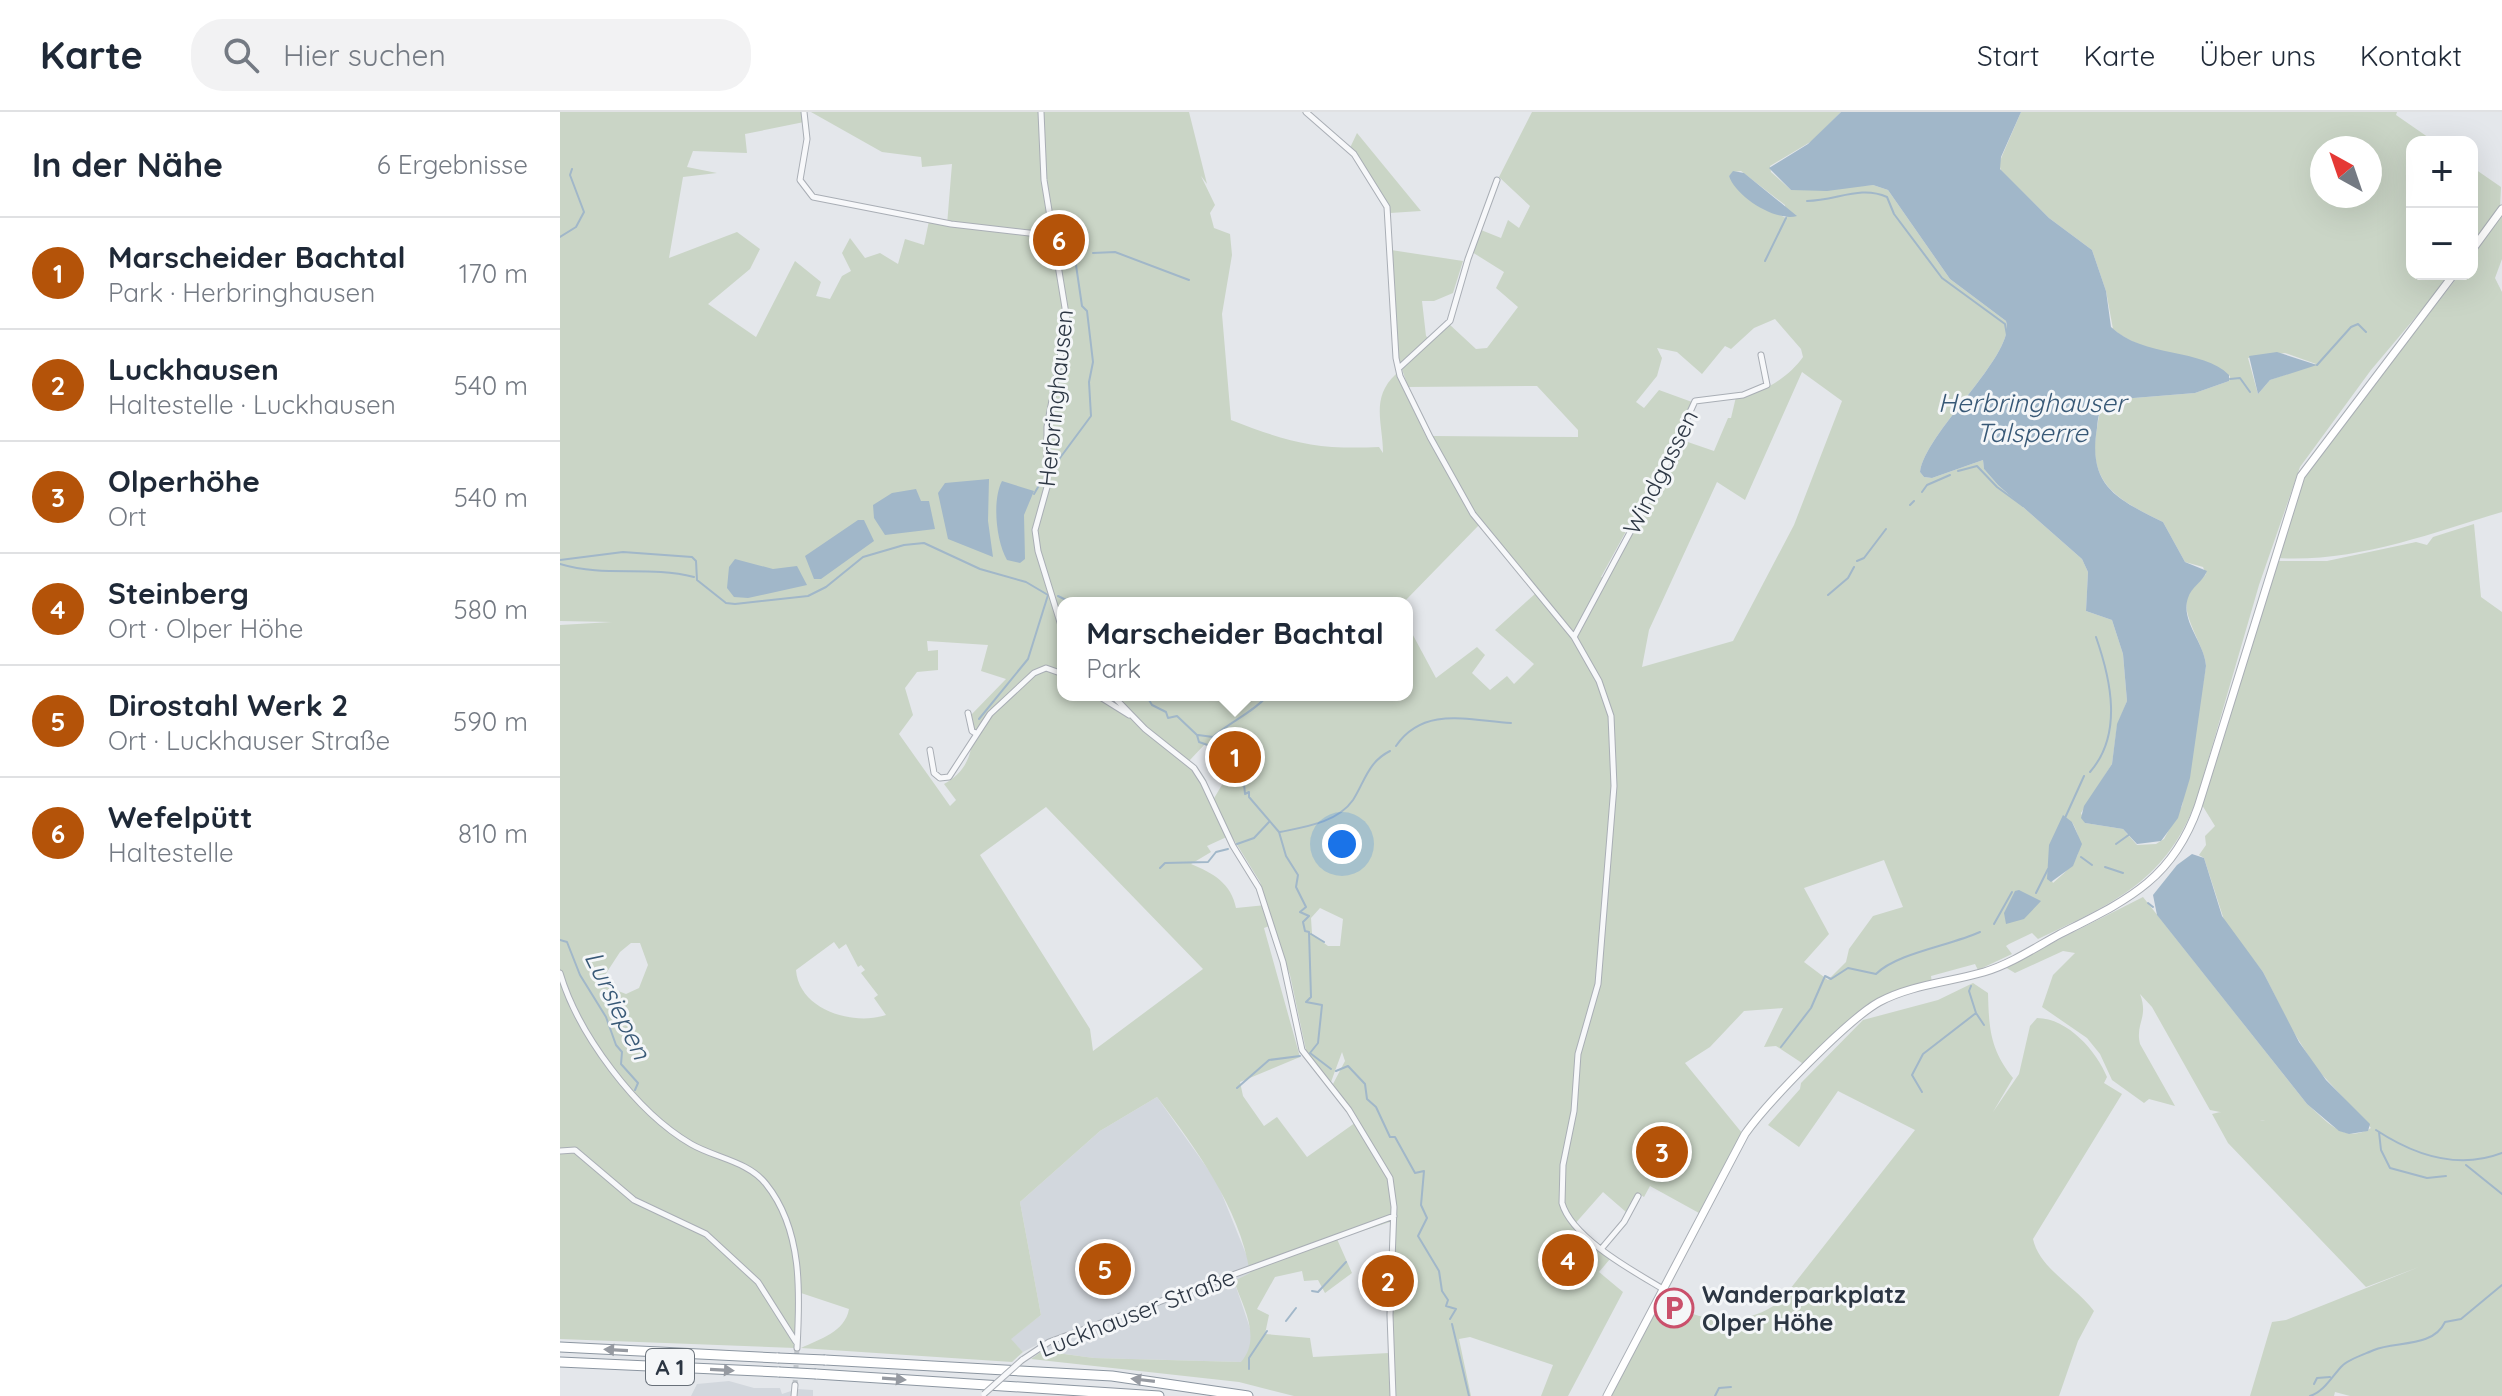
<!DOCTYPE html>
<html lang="de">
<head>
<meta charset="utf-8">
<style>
	body { margin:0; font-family:Quicksand,sans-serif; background:#f2f2f3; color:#1f2937 }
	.controls { position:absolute; right:24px; top:24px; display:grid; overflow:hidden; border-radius:16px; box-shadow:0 8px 32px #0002 }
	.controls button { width:72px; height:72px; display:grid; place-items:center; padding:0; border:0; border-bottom:2px solid #e0e1e3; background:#fff; color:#1f2937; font:40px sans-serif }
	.compass { position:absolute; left:1750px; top:24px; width:72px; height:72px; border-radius:50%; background:#fff; box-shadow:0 8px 32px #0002; rotate:320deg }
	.you { position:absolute; left:782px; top:732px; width:28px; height:28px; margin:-20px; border:6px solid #fff; border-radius:50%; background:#1a73e8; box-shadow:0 0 0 12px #1a73e833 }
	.badge { display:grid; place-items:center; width:52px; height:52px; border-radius:50%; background:#b45309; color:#fff; font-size:26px; font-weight:700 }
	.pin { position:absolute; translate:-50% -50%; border:4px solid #fff; box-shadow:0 2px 8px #0006 }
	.popup { position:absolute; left:497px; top:485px; width:356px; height:104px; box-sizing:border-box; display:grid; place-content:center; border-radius:16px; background:#fff; filter:drop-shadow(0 2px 6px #0005); font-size:26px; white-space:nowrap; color:#747a83 }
	.popup b { font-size:30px; color:#1f2937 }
	.popup::after { content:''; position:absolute; left:50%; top:100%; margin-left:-16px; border:16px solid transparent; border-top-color:#fff }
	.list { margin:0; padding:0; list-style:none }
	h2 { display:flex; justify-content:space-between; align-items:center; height:104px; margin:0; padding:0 32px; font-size:34px }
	h2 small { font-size:26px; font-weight:400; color:#747a83 }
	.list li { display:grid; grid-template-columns:52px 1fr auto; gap:24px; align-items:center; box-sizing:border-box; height:112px; padding:0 32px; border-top:2px solid #e0e1e3 }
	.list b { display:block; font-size:30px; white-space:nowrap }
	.list p { margin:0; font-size:26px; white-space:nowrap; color:#747a83 }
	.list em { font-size:26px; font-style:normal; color:#747a83 }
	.icon { flex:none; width:44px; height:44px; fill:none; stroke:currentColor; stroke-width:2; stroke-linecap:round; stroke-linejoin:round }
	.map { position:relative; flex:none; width:1942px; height:1284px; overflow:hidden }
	header { display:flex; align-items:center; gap:48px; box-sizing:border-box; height:112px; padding:0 40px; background:#fff; border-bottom:2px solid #e0e1e3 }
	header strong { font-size:38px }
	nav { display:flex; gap:44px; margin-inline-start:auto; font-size:28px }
	.search { width:560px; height:72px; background:#f2f2f3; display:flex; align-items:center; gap:20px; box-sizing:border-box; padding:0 28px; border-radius:32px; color:#747a83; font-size:30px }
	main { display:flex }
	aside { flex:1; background:#fff }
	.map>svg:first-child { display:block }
	.built { fill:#d2d7dd }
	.green { fill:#cad5c6; fill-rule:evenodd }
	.water { fill:#a1b7c9 }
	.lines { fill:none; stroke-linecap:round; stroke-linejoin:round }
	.stream { stroke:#a1b7c9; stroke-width:2 }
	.street-tunnel { stroke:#bfc4c9; stroke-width:5; stroke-dasharray:5 2.5; stroke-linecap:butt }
	.street-casing { stroke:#a9aeb5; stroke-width:7 }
	.secondary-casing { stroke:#a9aeb5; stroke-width:9 }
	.highway-casing { stroke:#8c96a1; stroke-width:11 }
	.street { stroke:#f7f8fa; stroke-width:5 }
	.secondary { stroke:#fff; stroke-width:7 }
	.highway { stroke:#fff; stroke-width:9 }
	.street-bridge-casing { stroke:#a9aeb5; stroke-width:7; stroke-linecap:butt }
	.highway-bridge-casing { stroke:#8c96a1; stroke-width:11; stroke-linecap:butt }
	.street-bridge { stroke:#f7f8fa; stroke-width:5 }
	.highway-bridge { stroke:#fff; stroke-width:9 }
	.oneway { fill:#969aa1 }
	.labels { text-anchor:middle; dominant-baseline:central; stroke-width:6; stroke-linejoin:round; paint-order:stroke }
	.shield { fill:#f4f6f8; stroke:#687079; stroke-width:2 }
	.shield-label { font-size:22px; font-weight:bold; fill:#2c3643 }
	.street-label { font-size:24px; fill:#2c3643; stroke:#f4f6f8 }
	.poi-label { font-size:24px; font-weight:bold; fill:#2c3643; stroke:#f4f6f8; text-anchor:start }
	.water-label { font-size:26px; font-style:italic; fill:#375876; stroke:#f4f6f8 }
</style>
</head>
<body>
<header>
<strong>Karte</strong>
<div class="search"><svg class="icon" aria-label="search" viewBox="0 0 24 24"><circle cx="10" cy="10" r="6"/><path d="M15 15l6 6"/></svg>Hier suchen</div>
<nav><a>Start</a><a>Karte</a><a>Über uns</a><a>Kontakt</a></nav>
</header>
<main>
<aside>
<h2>In der Nähe<small>6 Ergebnisse</small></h2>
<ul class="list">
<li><span class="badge">1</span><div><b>Marscheider Bachtal</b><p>Park · Herbringhausen</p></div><em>170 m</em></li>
<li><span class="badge">2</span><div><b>Luckhausen</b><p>Haltestelle · Luckhausen</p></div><em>540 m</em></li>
<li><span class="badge">3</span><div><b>Olperhöhe</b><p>Ort</p></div><em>540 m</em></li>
<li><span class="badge">4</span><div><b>Steinberg</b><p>Ort · Olper Höhe</p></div><em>580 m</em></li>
<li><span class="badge">5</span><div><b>Dirostahl Werk 2</b><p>Ort · Luckhauser Straße</p></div><em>590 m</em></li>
<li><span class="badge">6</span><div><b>Wefelpütt</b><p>Haltestelle</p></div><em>810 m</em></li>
</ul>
</aside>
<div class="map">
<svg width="1942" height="1284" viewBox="0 0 1942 1284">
	<rect width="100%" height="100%" fill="#e4e7eb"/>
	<path class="built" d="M597 985 657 1070 688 1147 691 1161 674 1169 693 1225 690 1240 682 1250 534 1246 483 1239 488 1227 463 1240 450 1227 481 1203 460 1090 540 1019Z
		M169 1269 194 1276H220L222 1282 237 1277 253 1278V1284H131L137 1272Z"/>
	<path class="green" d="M0 0H246L244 10 185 22 187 41 133 39 127 55 157 61 123 65 109 146 177 120 200 137 190 157 148 192 196 225 235 149 261 170 256 184 270 187 282 164 291 159 282 141 290 126 305 146 320 141 338 152 345 127 364 133 369 109 387 113 392 52 362 55 361 45 322 40 251 0H629L647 72 641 64 655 93 650 101 654 116 670 122 672 143 662 202 671 308C728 330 756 338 819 335L823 341C823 311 810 286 836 262L867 326 875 329 873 324 1018 325V318L977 274 848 275 839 248 831 138 903 149 893 181 874 189H862L866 224 870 228 889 212 916 237 927 236 958 195 936 176 944 160 912 140 921 118 941 126 948 108 959 116 970 94 939 65 972 0H1281L1252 29 1210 54 1211 60 1231 78 1313 73 1328 78 1390 167 1446 209C1457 242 1366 319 1360 360L1364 365 1372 366 1423 348 1424 357 1438 373 1522 447 1528 460 1526 499 1552 508 1563 542 1567 589 1557 614 1552 652 1521 701 1525 711 1563 717 1577 733 1596 732 1604 727 1622 694 1646 554C1645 533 1618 501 1629 482 1633 474 1641 469 1646 462L1643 455 1625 450 1603 410C1560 389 1526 373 1537 316 1539 305 1539 295 1549 288L1635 281 1669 269 1670 264C1634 240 1586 245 1553 217L1546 179 1532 138 1489 106 1441 59 1439 51 1461 0H1837L1836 3 1875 30H1852V162H1892L1811 258 1740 355 1699 473 1638 683C1609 768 1554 791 1478 827L1472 821 1449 832 1446 834 1452 842 1418 858 1415 852 1371 864 1372 871 1312 890 1245 953 1216 934 1204 935 1223 896 1184 899 1150 935 1125 951 1182 1021 1139 1101 1090 1074 1084 1085 1079 1082 1066 1100 1043 1080 1013 1114 1050 1147 1039 1160 1063 1180 1008 1284H981L993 1253 910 1225 899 1227 911 1284H734L679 1270 471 1247 482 1239 534 1246 681 1250C702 1226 683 1195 674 1169L690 1161C680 1096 636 1037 597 985L540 1019 460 1090 481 1203 451 1227 463 1240 452 1250 241 1236C260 1227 285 1220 289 1197L238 1180 235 1236 0 1227V513L52 510 0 509ZM1762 36H1810V84H1762ZM1181 59 1225 93 1226 106 1190 88 1169 64 1173 60ZM1215 207 1241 237 1243 245C1229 265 1201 283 1176 285L1171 306H1168L1154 339 1119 327 1110 345 1106 344 1132 290 1099 278 1084 296 1076 290 1097 264 1102 246 1097 236 1117 240 1142 262 1165 234 1171 237 1194 216ZM1725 241 1756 252 1710 268 1698 282 1688 246ZM1242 260 1282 289 1234 413 1173 529 1082 555 1089 518 1157 370 1185 388ZM1099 359 1103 361 1047 466 1041 465ZM919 413 976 481 935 518 974 552 954 572 947 564 930 578 912 561 925 543 917 535 876 566 847 512V583H503V491H843ZM367 529 428 533 421 559 446 567 411 603C415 631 412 657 384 672L396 688 390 694 339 622 353 603 345 576 357 560 378 558V538L368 539ZM645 632 656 636 669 661 653 688 629 649ZM486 695 643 857 533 939 530 917 420 743ZM1512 710C1528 739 1516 751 1493 771 1482 749 1501 729 1512 710ZM671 723 700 770 706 793 676 796C671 771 653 761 631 752L651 740 647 734ZM1324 748 1343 795 1313 804 1289 837 1286 850 1268 868 1244 850 1269 822 1244 776ZM760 796 783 807 780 834H768L752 822 751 806ZM712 813 730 863 747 943 771 970 782 940 785 949 773 972 799 1008 747 1045 717 1005 704 1014 683 984 680 970 740 945 704 816ZM274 830 279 837 286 832 298 855 301 853 305 858 301 861 318 883 314 886 326 903C293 914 239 898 236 858ZM71 831H80L88 853 79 876 66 882 53 877 45 863 60 840ZM830 1110 829 1241 753 1245 750 1226 705 1222 709 1203 697 1197 715 1165 742 1159 744 1169 758 1168 765 1181 792 1161 777 1127Z
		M797 21 861 99 830 101 789 38Z
		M1912 55 1941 75 1940 96 1912 135Z
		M1942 103V147L1935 166 1942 180V400C1869 422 1794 451 1716 446L1746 359 1900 162H1912V145Z
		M1914 412 1921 485 1942 500V1284H1790L1775 1280 1774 1284H1690L1712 1210 1726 1208 1859 1155 1806 1175 1668 1031 1652 1002 1660 1000 1705 1009 1650 998 1592 895 1580 882C1589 906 1575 911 1580 932L1615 994 1589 987 1584 991 1552 968 1540 942 1527 926 1482 895 1493 863 1515 841 1503 839 1455 861 1445 855 1583 785 1747 992C1766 1008 1784 1033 1811 1016L1756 956 1731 916 1703 860 1665 811 1644 746 1639 743 1646 733 1645 724 1655 714 1642 693 1716 449H1767L1856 430 1867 433 1873 425Z
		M1413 871 1428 881C1429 917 1430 937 1453 966L1433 1000 1459 962 1470 914 1477 906C1508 906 1537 940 1547 965L1544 971 1562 982 1473 1127C1479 1156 1515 1174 1534 1199L1518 1229 1499 1284H1050L1100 1188H1108L1105 1194 1119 1203 1123 1198C1155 1213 1198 1211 1223 1186L1355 1018 1278 979 1239 1035 1208 1013 1240 977 1241 971 1303 908 1378 888Z"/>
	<path class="water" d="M1281 0H1461L1441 45 1440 57 1489 106 1532 138 1546 179 1551 215C1583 246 1643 236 1669 263V269L1635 281 1549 288C1539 295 1538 305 1537 316 1527 375 1559 388 1603 410L1625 450 1647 459C1643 470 1631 475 1628 486 1620 509 1645 531 1646 554L1630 666 1618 706 1601 729 1577 732 1563 717 1525 711 1521 706 1524 694 1552 652 1557 612 1567 589 1563 542 1552 508 1526 499 1528 460 1522 447 1438 373 1424 357 1423 348 1372 366 1364 365 1360 360C1366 319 1457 242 1446 209L1390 167 1328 78 1313 73 1267 79 1231 78 1209 56 1248 32Z
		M1173 59 1184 61 1237 104C1216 110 1176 85 1169 64Z
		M1717 240 1757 253 1710 268 1698 282 1689 244Z
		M429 367 428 409 433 445 388 427 378 381 385 371Z
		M442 369 474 379 464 403 465 447 460 451 447 448C436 429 432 388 442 369Z
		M356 377 361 389H369L375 417 325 423 314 406 313 393 332 381Z
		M298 408H304L314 429 261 467H254L245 444Z
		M175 447 213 457 237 454 247 473 188 486 174 485 167 476 169 455Z
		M1503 703 1512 710 1522 732 1513 754 1491 770 1487 767 1489 733Z
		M1632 742 1644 746 1662 804 1703 860 1739 930 1766 968 1810 1012 1808 1019 1789 1022 1779 1019 1747 992 1597 803 1593 783 1617 753Z
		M1459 778 1481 789 1464 807 1446 812 1444 801 1455 779Z"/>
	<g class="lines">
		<path class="stream" d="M1247 89C1276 89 1300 73 1327 85L1334 102 1382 166 1445 212 1447 223
			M0 125 16 115 24 100 10 63 12 57
			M533 141 555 140 629 168
			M1205 149 1226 106
			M1757 253 1791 215 1798 212 1806 220
			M1670 267 1680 266 1690 280
			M491 358 531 304 529 270 533 250 527 199 522 194 516 153
			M1398 359 1417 354 1437 375 1463 394
			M1362 380 1367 373 1390 363
			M474 382 481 370
			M1350 393 1354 389
			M0 448 63 440 132 445 136 449 137 468 166 491 175 492 248 484 266 475 303 445 344 433 364 431 420 457 466 470 488 483 468 547 419 607
			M1297 449 1304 446 1326 417
			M0 452C46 466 87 453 134 465
			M1268 483 1288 466 1294 455
			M498 484 512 491
			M760 491 762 488
			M586 583 592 593 606 600 608 606 617 604 637 623 639 630 659 637 670 657 676 660 674 670 684 672 685 682 689 680V685L719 720 726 744 738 763 736 775 746 795 740 800 749 804 743 810 745 819 749 820 751 885 746 890 762 893 758 931 750 941 771 957
			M638 623 653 625C671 609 693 601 708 583
			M836 634C864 593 911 609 951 611
			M1530 660C1563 622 1551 568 1536 525
			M1505 706 1524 664
			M720 720C744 715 777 711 793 688 805 669 808 650 830 639
			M677 732 694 726 709 710
			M1556 732 1570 722
			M1521 745 1532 753
			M1545 755 1563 761
			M600 756 605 751 648 750 656 740 668 737
			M1476 781 1488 757
			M1588 791 1593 795
			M1434 812 1452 780
			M751 822 764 830
			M0 828 7 830 20 863 46 905 56 933 62 940 61 952 78 971 75 978
			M1416 901 1424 913
			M1221 935 1251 896 1265 864 1271 867 1288 856 1316 862C1337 841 1389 834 1420 820
			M776 959 788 954 805 972 807 987 816 995 830 1025H835L855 1061 864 1059 861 1093 867 1106 858 1124 879 1159 882 1179 888 1188 886 1194 896 1197 890 1207
			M677 976 709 948 740 944
			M1362 980 1352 963 1363 942 1416 901 1409 879 1411 874
			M1816 1018C1854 1043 1898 1058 1942 1041
			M1819 1020 1821 1038 1830 1056 1867 1066 1886 1064
			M1906 1053 1942 1082
			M752 1179 758 1180 786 1150
			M726 1209 736 1196
			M892 1212 909 1284
			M689 1257V1246L707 1219
			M1754 1272 1757 1266 1770 1265
			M1155 1284 1159 1276 1171 1275
			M1750 1284C1764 1280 1773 1263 1782 1254 1787 1248 1805 1242 1814 1238 1835 1229 1873 1236 1885 1210L1901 1207 1942 1173"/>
		<path class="street-tunnel" d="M235 1273 237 1236"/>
		<defs>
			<path id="street" d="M244 0 247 27 240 68 253 85 391 112 495 124
				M481 0 484 68 507 208 487 315V375L475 418 478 439 503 520
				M746 0 794 42 827 95 836 246 840 264 870 325 913 402 1014 525 1039 569 1051 604 1054 674 1038 872 1018 942 1014 999 1003 1053 1002 1091C1012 1126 1073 1159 1103 1177
				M839 256 890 209 908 147 937 68
				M1014 525 1104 357 1135 289 1183 283 1207 273 1201 243
				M537 583 569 603
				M552 583 585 617 634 656 643 670 673 734 699 776 723 850 742 938 789 998 830 1066 834 1095 830 1203 833 1284
				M408 601 412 619 417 622
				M370 638 374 661 380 666 389 665 430 602 474 561 486 556 503 562
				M0 861C18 922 76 1000 131 1032 155 1046 188 1049 206 1072 243 1118 240 1182 237 1236
				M0 1039 15 1038 74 1088 146 1122 198 1170 236 1230
				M1042 1136 1064 1110 1078 1084
				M462 1248 489 1230 834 1104
				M234 1284 235 1273"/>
			<path id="secondary" d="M1912 138 1942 97
				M1047 1284 1185 1022C1207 991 1287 908 1319 890 1350 873 1390 870 1424 860 1451 852 1476 835 1500 822 1565 789 1612 769 1638 695L1741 364 1894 162"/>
			<path id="highway" d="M0 1235 218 1246
				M265 1248 552 1264 688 1284
				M0 1250 219 1260
				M256 1262 599 1284"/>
		</defs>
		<use href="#street" class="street-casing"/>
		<use href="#secondary" class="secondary-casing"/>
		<use href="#highway" class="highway-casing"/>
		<use href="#street" class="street"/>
		<use href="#secondary" class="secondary"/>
		<use href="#highway" class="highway"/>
		<defs>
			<path id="street-bridge" d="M424 1282 462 1248"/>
			<path id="highway-bridge" d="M218 1246 265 1248
				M219 1260 256 1262"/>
		</defs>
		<use href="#street-bridge" class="street-bridge-casing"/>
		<use href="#highway-bridge" class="highway-bridge-casing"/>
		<use href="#street-bridge" class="street-bridge"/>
		<use href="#highway-bridge" class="highway-bridge"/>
	</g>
	<defs><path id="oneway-solid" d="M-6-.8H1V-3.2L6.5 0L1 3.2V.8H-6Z" transform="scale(2)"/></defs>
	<g class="oneway">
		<use href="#oneway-solid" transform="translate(56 1238) rotate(-177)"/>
		<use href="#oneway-solid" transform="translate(162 1258) rotate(3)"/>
		<use href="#oneway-solid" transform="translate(334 1267) rotate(4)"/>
		<use href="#oneway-solid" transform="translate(583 1268) rotate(-173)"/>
	</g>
	<defs>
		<symbol id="parking-ring" viewBox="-11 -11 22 22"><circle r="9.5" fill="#f4f6f8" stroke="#ca506b" stroke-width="1.5"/><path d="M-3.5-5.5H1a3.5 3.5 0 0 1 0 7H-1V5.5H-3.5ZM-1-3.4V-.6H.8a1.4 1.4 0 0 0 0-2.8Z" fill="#ca506b"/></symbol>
	</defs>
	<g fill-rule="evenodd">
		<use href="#parking-ring" x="1092" y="1174" width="44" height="44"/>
	</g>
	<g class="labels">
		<rect class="shield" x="86" y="1237" width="48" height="36" rx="6"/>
		<g class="shield-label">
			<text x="110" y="1255">A 1</text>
		</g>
		<g class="street-label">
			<text transform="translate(495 286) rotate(-84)">Herbringhausen</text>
			<text transform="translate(1100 360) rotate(-63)">Windgassen</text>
			<text transform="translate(577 1200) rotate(-21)">Luckhauser Straße</text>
		</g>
		<g class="poi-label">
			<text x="1142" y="1182">Wanderparkplatz<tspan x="1142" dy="28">Olper Höhe</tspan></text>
		</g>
		<g class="water-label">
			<text x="1472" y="290">Herbringhauser<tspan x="1472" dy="30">Talsperre</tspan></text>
			<text transform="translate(58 893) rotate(64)">Lursiepen</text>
		</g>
	</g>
</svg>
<div class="controls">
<button>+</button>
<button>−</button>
</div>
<svg class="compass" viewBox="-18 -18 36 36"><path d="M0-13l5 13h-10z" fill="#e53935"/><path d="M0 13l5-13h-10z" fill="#747a83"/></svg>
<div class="you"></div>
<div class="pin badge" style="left:675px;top:645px">1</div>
<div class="popup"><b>Marscheider Bachtal</b>Park</div>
<div class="pin badge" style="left:828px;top:1169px">2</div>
<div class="pin badge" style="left:1102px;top:1040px">3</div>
<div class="pin badge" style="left:1008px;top:1148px">4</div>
<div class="pin badge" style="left:545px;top:1157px">5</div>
<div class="pin badge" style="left:499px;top:128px">6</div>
</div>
</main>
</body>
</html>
